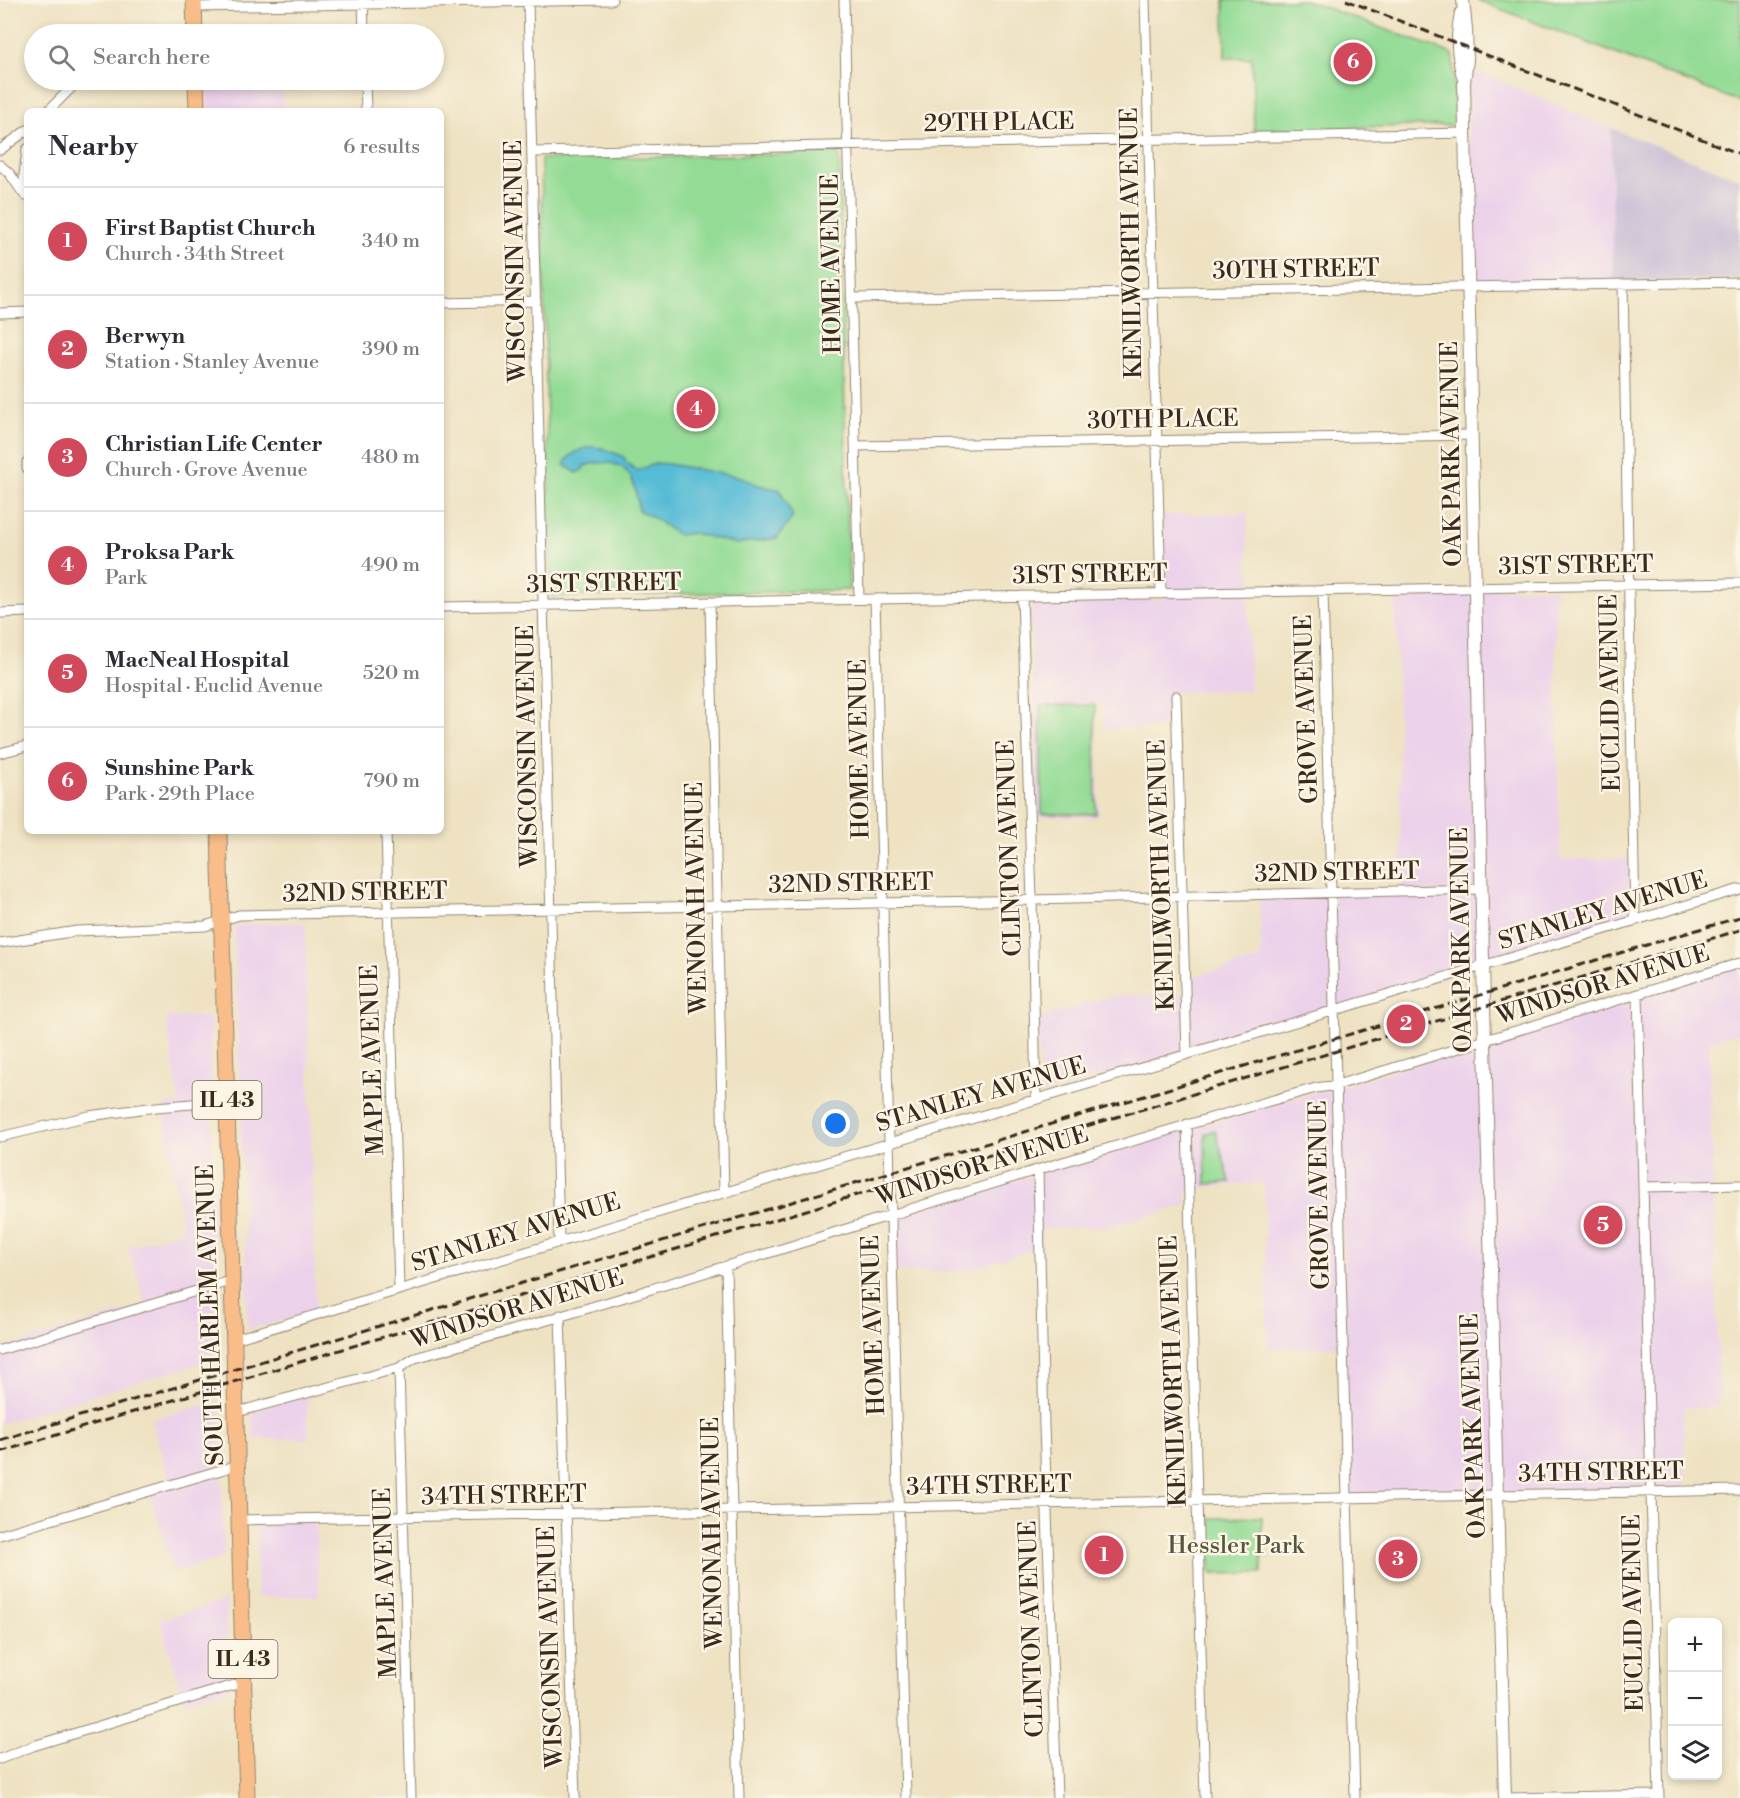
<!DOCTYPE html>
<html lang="en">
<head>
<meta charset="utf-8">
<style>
	body { margin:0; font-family:"Libre Bodoni",serif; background:#f2f2f3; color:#2b2b33 }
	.controls { position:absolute; right:18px; bottom:18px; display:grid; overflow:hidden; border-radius:9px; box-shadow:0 3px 9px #0003 }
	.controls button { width:54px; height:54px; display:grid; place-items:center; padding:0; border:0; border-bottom:2px solid #e1e1e2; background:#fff; color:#2b2b33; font:30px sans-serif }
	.you { position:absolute; left:836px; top:1124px; width:21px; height:21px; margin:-15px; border:4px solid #fff; border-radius:50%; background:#1a73e8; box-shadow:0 0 0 9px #1a73e833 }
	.badge { display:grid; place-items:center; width:39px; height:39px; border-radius:50%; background:#d1495b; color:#fff; font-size:20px; font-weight:700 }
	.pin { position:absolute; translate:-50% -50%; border:3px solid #fff; box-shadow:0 2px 6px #0006 }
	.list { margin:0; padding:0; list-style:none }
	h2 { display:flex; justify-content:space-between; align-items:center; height:78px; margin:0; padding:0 24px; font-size:26px }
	h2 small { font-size:20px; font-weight:400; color:#7c7c81 }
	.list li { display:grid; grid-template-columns:39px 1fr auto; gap:18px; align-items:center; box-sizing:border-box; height:108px; padding:0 24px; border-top:2px solid #e1e1e2 }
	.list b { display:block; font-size:22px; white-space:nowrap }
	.list p { margin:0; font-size:20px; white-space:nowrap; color:#7c7c81 }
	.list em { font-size:20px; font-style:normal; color:#7c7c81 }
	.icon { flex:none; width:33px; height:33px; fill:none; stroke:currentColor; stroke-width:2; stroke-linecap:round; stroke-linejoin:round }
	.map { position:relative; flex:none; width:1740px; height:1798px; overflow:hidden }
	.search { position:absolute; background:#fff; box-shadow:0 3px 9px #0003; left:24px; top:24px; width:420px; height:66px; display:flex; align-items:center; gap:15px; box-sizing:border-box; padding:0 21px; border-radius:33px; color:#7c7c81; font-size:22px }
	.panel { position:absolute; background:#fff; box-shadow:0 3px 9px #0003; left:24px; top:108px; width:420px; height:726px; border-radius:9px }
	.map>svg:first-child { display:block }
	.built { fill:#ecd1ea }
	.industrial { fill:#cbbfd5 }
	.green { fill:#94dc96; stroke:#68835a; stroke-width:1.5 }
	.water { fill:#57bcd5; stroke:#49737a; stroke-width:1.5 }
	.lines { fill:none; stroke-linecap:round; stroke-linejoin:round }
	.minor-casing { stroke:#948670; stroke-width:11 }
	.tertiary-casing { stroke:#948670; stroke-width:14 }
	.primary-casing { stroke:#948670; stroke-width:17 }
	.minor { stroke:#fff; stroke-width:9 }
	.tertiary { stroke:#fff; stroke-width:12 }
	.primary { stroke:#f8bd89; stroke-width:15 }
	.rail { stroke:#3b2a1e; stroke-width:3; stroke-dasharray:9 4.5; stroke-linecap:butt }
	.labels { text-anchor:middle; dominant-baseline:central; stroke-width:5; stroke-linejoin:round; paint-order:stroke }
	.shield { fill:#fcf5e5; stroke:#75675a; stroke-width:1.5 }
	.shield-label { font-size:22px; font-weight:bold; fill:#3b2a1e }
	.street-label { font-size:24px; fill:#3b2a1e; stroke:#fcf5e5 }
	.park-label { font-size:24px; fill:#51563c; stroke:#fcf5e5 }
</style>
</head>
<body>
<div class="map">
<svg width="1740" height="1798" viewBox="0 0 1740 1798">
	<rect width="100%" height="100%" fill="#fcf5e5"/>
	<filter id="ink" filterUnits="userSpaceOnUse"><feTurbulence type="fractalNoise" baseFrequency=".0167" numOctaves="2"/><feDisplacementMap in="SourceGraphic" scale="12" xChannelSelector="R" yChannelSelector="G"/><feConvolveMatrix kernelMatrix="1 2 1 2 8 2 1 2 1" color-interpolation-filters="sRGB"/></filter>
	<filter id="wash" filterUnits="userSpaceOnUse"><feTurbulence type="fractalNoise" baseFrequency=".008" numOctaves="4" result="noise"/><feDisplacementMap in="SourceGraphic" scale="24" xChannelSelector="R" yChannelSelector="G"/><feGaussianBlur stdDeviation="1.35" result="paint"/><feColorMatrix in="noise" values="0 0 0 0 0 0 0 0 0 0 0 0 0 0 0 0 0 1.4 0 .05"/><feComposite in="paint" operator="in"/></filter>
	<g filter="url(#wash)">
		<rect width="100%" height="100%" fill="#eee2c2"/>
		<path class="built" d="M1467 67 1611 128 1613 281 1471 284Z
			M207 80H282L283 111H208Z
			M1249 513 1247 517 1248 572 1251 573V586L1248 595 1250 691 1173 692 1170 695 1171 727 1104 729 1103 705 1096 704 1099 817H1037L1031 606 1038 602 1165 600 1163 588 1164 534 1162 515Z
			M1555 588 1560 860 1629 858 1631 919 1485 965 1484 891 1402 889 1395 591Z
			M1481 890 1482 966 1337 1008 1334 894Z
			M1331 894 1334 1009 1190 1051 1188 978 1261 959 1259 896Z
			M305 922 316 1312 248 1329 234 925Z
			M1740 966V1032L1709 1041 1719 1407 1683 1408 1686 1489 1350 1496 1339 1087Z
			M1185 994 1184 1052 1041 1094 1038 1019 1111 996Z
			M166 1017H210L217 1358 0 1424V1349L146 1305 128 1247 183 1231 162 1105 179 1103Z
			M1335 1087 1342 1347 1268 1348 1264 1182 1187 1189V1205L1112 1226 1042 1229 1043 1246 965 1271 894 1272 893 1217 1185 1130Z
			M307 1395 309 1439H253L252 1411Z
			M220 1400 224 1558 174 1572 148 1488 170 1481 151 1420Z
			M316 1520 319 1596 257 1597V1522Z
			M226 1601 228 1688 184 1701 160 1620Z"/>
		<path class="industrial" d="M1611 128 1740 179V279L1613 281Z"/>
		<path class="green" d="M1224 0H1305L1453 54 1455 125 1254 130 1252 58H1225Z
			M1477 0H1740V102Z
			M839 153 849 590 551 597 541 159Z
			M1095 705 1096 814H1042L1040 706Z
			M1215 1130 1230 1182 1206 1184 1205 1134Z
			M1262 1517V1573L1211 1574 1209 1518Z"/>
		<path class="water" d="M592 447 602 448 624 457 625 460 636 471 657 463 668 464 741 477 758 485 780 490 793 517 777 538 736 544 693 533 678 535 651 516 639 511C636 490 634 465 608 463 599 462 592 463 584 466L583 469 577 473 564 465C569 453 580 449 592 447Z"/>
	</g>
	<g filter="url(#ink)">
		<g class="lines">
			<defs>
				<path id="minor" d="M363 0 364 34
					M528 0 559 1240
					M844 0 859 599
					M1145 0 1161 594
					M194 7 612 0
					M365 80 366 111
					M48 111 79 80
					M0 150 27 130
					M533 152 1466 133
					M0 165 10 174 23 193
					M25 196 24 175 27 149
					M1623 284 1635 921
					M852 298 1740 282
					M441 303 536 301
					M0 313 27 312
					M855 446 1472 435
					M27 462V468
					M1323 590 1355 1798
					M1022 596 1032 900 1036 1099
					M875 599 906 1798
					M710 602 724 1192
					M441 607 1740 583
					M0 613 27 612
					M1176 696 1187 1054
					M0 753 27 746
					M386 831 399 1288
					M0 943 77 931 205 926 239 915 1032 900 1482 889
					M1638 994 1659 1798
					M1187 1124 1205 1798
					M0 1137 89 1116 156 1107 227 1101
					M1038 1170 1044 1426 1057 1798
					M1643 1187 1740 1185
					M726 1266 739 1798
					M560 1315 575 1798
					M235 1339C736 1186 1239 1040 1740 889
					M0 1350 233 1280
					M399 1368 411 1798
					M237 1412 399 1368 415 1358C717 1274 1014 1172 1316 1088L1337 1085 1740 963
					M239 1520 1740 1490
					M0 1535 238 1465
					M0 1759 33 1746 244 1682
					M1506 1798 1659 1795"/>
				<path id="tertiary" d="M1463 0 1466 29 1467 60 1464 82 1484 1006 1505 1798
					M1461 13C1456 35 1457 55 1463 76"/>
				<path id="primary" d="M194 0 195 34
					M196 80 197 111
					M219 831 247 1798"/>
			</defs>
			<use href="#minor" class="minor-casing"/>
			<use href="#tertiary" class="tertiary-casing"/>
			<use href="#primary" class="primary-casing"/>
			<use href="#minor" class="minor"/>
			<use href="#tertiary" class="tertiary"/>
			<use href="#primary" class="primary"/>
			<path class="rail" d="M1346 0 1740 154
				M0 1440 1740 917
				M0 1452 1740 930"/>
		</g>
	</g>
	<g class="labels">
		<g class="shield">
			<rect x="192.5" y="1081" width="69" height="38" rx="4.5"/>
			<rect x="208.5" y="1640" width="69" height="38" rx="4.5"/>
		</g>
		<g class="shield-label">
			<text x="227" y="1100">IL 43</text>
			<text x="243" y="1659">IL 43</text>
		</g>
		<g class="street-label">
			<text transform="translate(999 123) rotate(-1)">29TH PLACE</text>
			<text transform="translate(1132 243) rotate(-91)">KENILWORTH AVENUE</text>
			<text transform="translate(516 261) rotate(-91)">WISCONSIN AVENUE</text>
			<text transform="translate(832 264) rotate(-91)">HOME AVENUE</text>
			<text transform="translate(1296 270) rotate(-1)">30TH STREET</text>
			<text transform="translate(1163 420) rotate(-1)">30TH PLACE</text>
			<text transform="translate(1452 454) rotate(-91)">OAK PARK AVENUE</text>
			<text transform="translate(1576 566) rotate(-1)">31ST STREET</text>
			<text transform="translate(1090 575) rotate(-1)">31ST STREET</text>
			<text transform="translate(604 584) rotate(-1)">31ST STREET</text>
			<text transform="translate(1611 693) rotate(-91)">EUCLID AVENUE</text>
			<text transform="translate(1307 709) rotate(-92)">GROVE AVENUE</text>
			<text transform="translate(528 746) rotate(-91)">WISCONSIN AVENUE</text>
			<text transform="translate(860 749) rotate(-91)">HOME AVENUE</text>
			<text transform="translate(1010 848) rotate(-92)">CLINTON AVENUE</text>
			<text transform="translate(1337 873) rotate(-1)">32ND STREET</text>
			<text transform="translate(1162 875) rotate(-92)">KENILWORTH AVENUE</text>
			<text transform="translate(851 884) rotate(-1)">32ND STREET</text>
			<text transform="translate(365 893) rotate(-1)">32ND STREET</text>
			<text transform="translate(697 898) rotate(-91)">WENONAH AVENUE</text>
			<text transform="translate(1603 911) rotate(-17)">STANLEY AVENUE</text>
			<text transform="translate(1462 940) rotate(-91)">OAK PARK AVENUE</text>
			<text transform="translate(1603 985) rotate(-17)">WINDSOR AVENUE</text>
			<text transform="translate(373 1060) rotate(-92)">MAPLE AVENUE</text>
			<text transform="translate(981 1095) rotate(-16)">STANLEY AVENUE</text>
			<text transform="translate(982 1166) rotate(-17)">WINDSOR AVENUE</text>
			<text transform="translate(1320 1195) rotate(-91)">GROVE AVENUE</text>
			<text transform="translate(516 1233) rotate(-17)">STANLEY AVENUE</text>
			<text transform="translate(517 1309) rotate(-17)">WINDSOR AVENUE</text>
			<text transform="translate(211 1315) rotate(-92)">SOUTH HARLEM AVENUE</text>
			<text transform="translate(874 1325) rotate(-92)">HOME AVENUE</text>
			<text transform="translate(1174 1371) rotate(-92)">KENILWORTH AVENUE</text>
			<text transform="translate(1474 1426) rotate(-92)">OAK PARK AVENUE</text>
			<text transform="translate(1601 1473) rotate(-1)">34TH STREET</text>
			<text transform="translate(989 1486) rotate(-1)">34TH STREET</text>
			<text transform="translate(504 1496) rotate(-1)">34TH STREET</text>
			<text transform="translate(713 1533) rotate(-91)">WENONAH AVENUE</text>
			<text transform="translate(386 1583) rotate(-92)">MAPLE AVENUE</text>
			<text transform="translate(1634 1613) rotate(-91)">EUCLID AVENUE</text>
			<text transform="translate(1032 1629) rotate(-92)">CLINTON AVENUE</text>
			<text transform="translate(551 1647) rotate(-92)">WISCONSIN AVENUE</text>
		</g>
		<g class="park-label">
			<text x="1236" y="1546">Hessler Park</text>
		</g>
	</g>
</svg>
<div class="controls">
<button>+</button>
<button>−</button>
<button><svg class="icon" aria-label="layers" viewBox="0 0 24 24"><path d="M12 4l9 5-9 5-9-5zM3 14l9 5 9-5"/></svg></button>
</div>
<div class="you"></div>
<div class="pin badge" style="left:1104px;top:1555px">1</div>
<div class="pin badge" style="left:1406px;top:1024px">2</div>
<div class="pin badge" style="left:1398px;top:1559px">3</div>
<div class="pin badge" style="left:696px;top:409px">4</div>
<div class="pin badge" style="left:1603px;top:1225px">5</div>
<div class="pin badge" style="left:1353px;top:62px">6</div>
<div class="search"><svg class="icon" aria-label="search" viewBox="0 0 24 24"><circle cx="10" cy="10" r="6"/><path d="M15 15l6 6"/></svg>Search here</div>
<section class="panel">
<h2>Nearby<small>6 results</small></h2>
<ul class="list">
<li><span class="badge">1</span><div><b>First Baptist Church</b><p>Church · 34th Street</p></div><em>340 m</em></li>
<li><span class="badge">2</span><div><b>Berwyn</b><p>Station · Stanley Avenue</p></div><em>390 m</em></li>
<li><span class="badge">3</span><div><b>Christian Life Center</b><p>Church · Grove Avenue</p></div><em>480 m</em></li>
<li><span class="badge">4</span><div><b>Proksa Park</b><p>Park</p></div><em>490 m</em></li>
<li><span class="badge">5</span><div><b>MacNeal Hospital</b><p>Hospital · Euclid Avenue</p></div><em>520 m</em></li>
<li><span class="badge">6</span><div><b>Sunshine Park</b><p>Park · 29th Place</p></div><em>790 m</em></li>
</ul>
</section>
</div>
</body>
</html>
